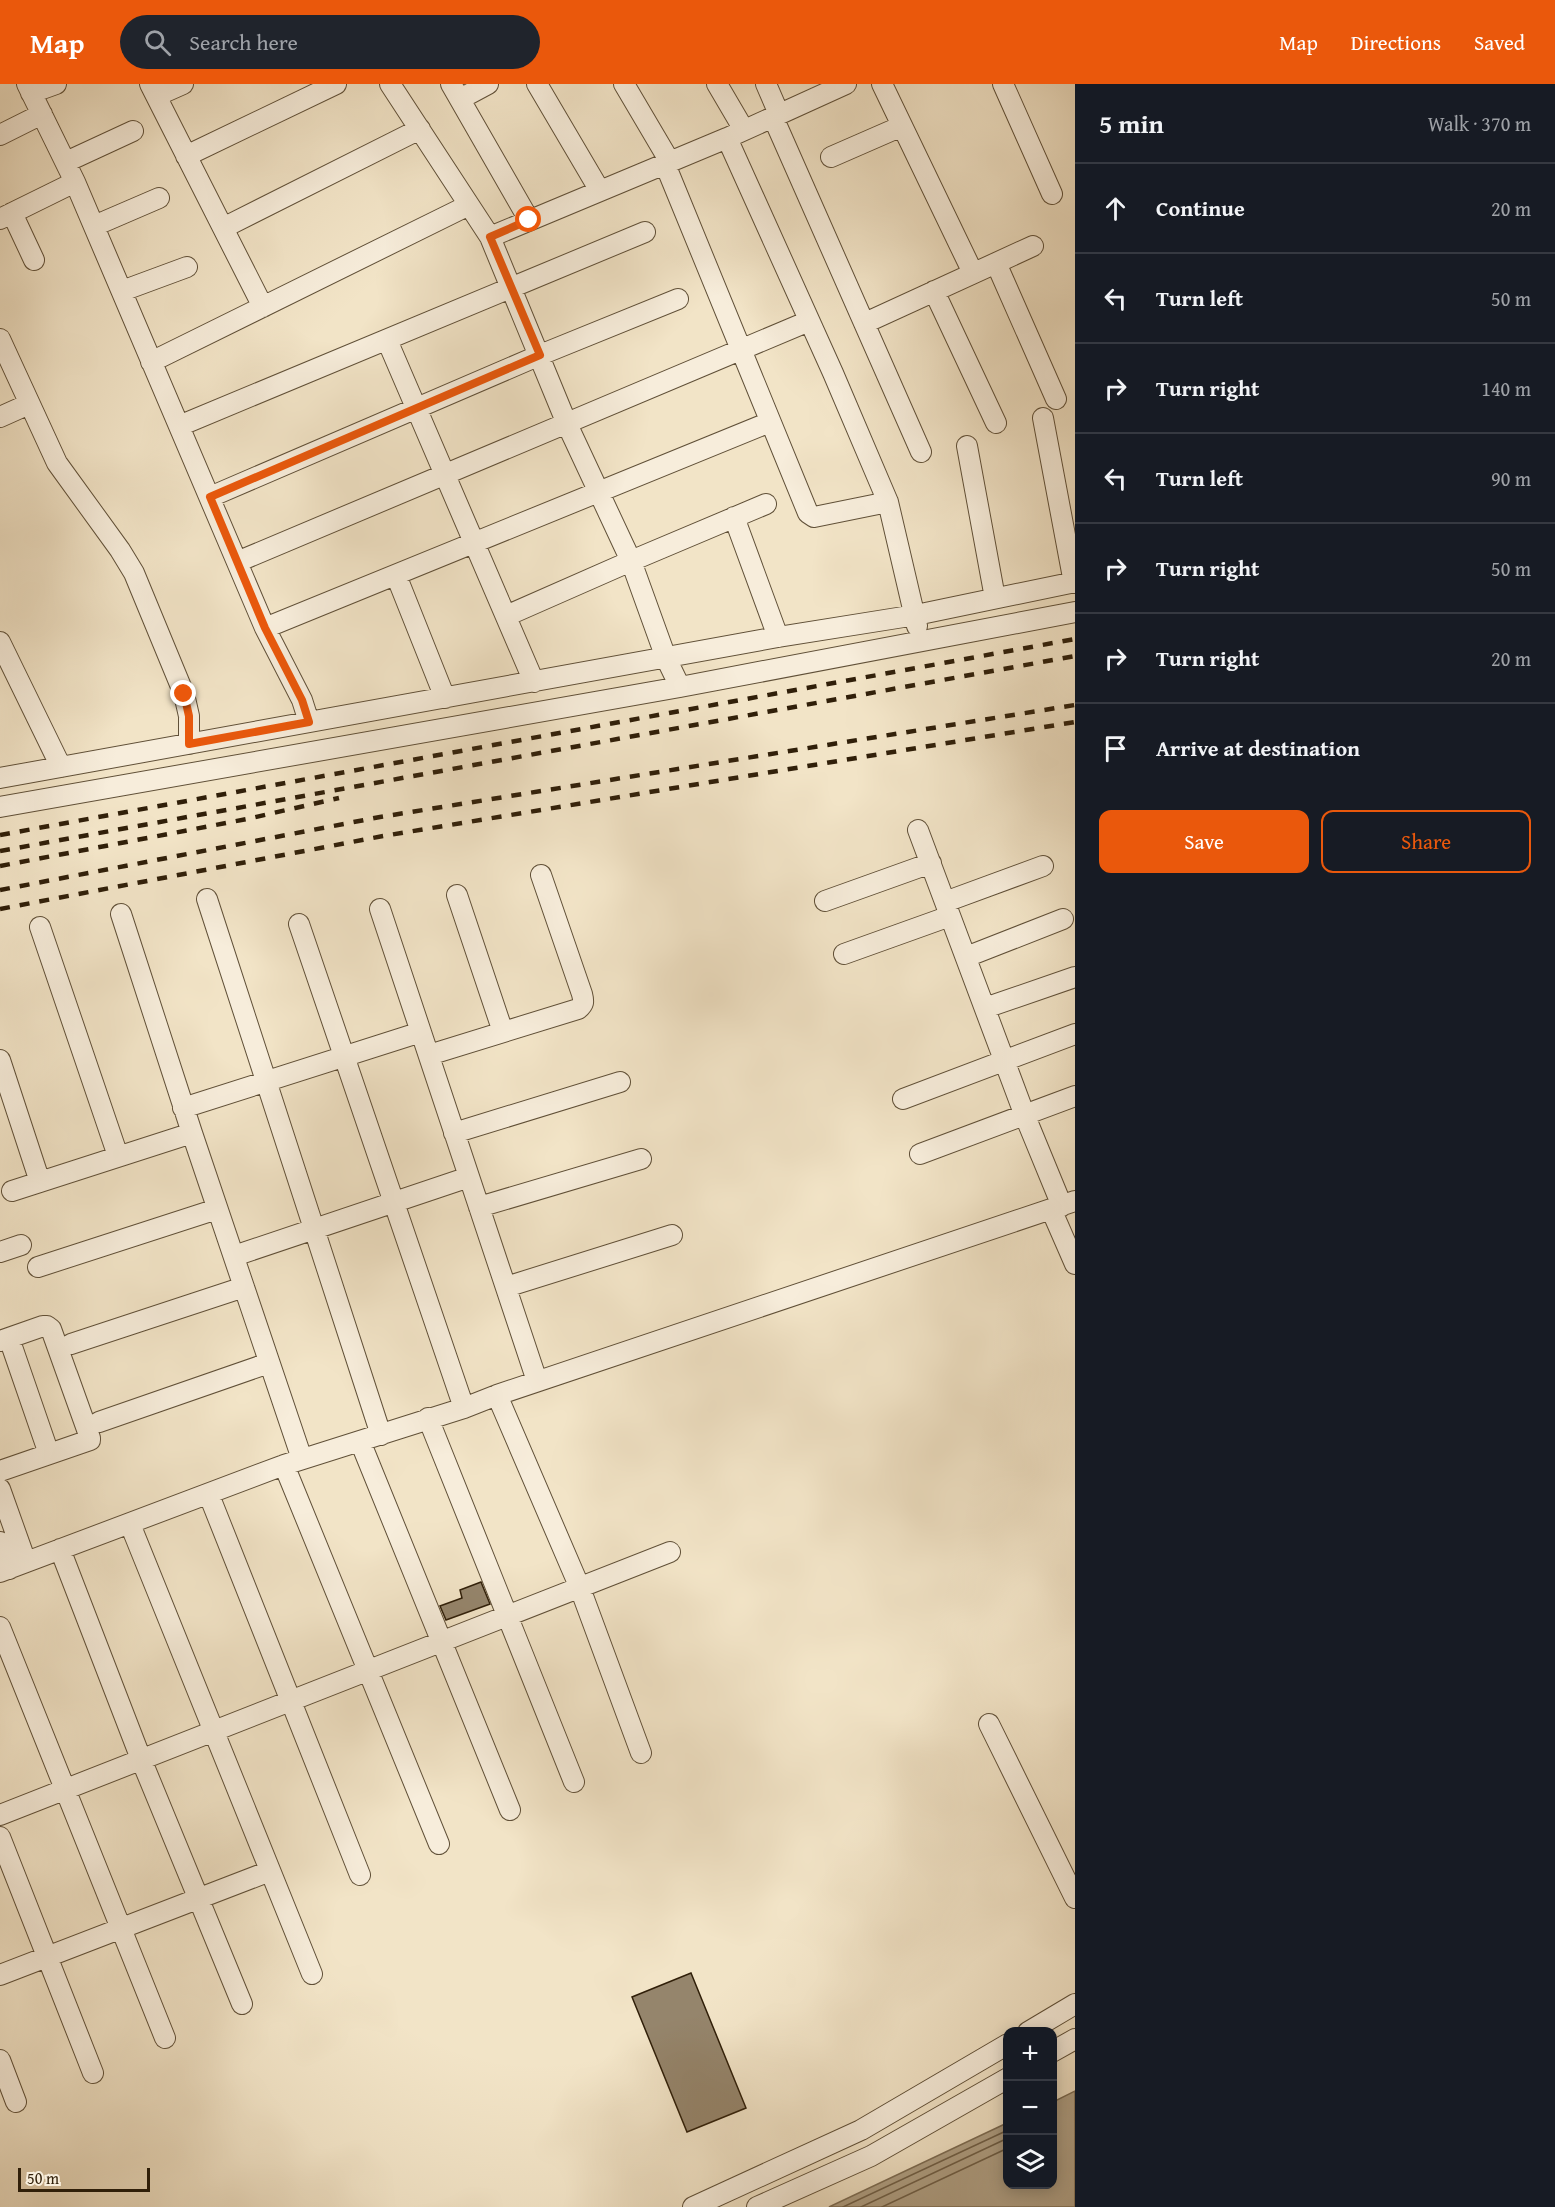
<!DOCTYPE html>
<html lang="en">
<head>
<meta charset="utf-8">
<style>
	body { margin:0; font-family:"Gentium Book Plus",serif; background:#20242c; color:#f1f3f6 }
	.controls { position:absolute; right:18px; bottom:18px; display:grid; overflow:hidden; border-radius:12px; box-shadow:0 3px 15px #0003 }
	.controls button { width:54px; height:54px; display:grid; place-items:center; padding:0; border:0; border-bottom:2px solid #363941; background:#171b24; color:#f1f3f6; font:30px sans-serif }
	.scale { position:absolute; left:18px; bottom:15px; width:132px; box-sizing:border-box; padding-left:6px; border:3px solid #301f09; border-top:0; font-size:16px; line-height:21px; white-space:nowrap; color:#301f09; -webkit-text-stroke:4px #f7eddb; paint-order:stroke }
	.stop { position:absolute; width:18px; height:18px; margin:-14px; border:4px solid #ea580c; border-radius:50%; background:#fff }
	.stop.end { background:#ea580c; border-color:#fff; box-shadow:0 2px 6px #0008 }
	.list { margin:0; padding:0; list-style:none }
	h2 { display:flex; justify-content:space-between; align-items:center; height:78px; margin:0; padding:0 24px; font-size:26px }
	h2 small { font-size:20px; font-weight:400; color:#9ea1a6 }
	.list li { display:grid; grid-template-columns:39px 1fr auto; gap:18px; align-items:center; box-sizing:border-box; height:90px; padding:0 24px; border-top:2px solid #363941 }
	.list b { display:block; font-size:22px; white-space:nowrap }
	.list em { font-size:20px; font-style:normal; color:#9ea1a6 }
	.actions { display:flex; gap:12px; padding:18px 24px }
	.actions a { flex:1; padding:14px 0; border:2px solid #ea580c; border-radius:12px; text-align:center; font-size:21px; color:#ea580c }
	.actions .main { background:#ea580c; color:#fff }
	.icon { flex:none; width:33px; height:33px; fill:none; stroke:currentColor; stroke-width:2; stroke-linecap:round; stroke-linejoin:round }
	.map { position:relative; flex:none; width:1075px; height:2123px; overflow:hidden }
	header { display:flex; align-items:center; gap:36px; box-sizing:border-box; height:84px; padding:0 30px; background:#ea580c; color:#fff }
	header strong { font-size:28px }
	nav { display:flex; gap:33px; margin-inline-start:auto; font-size:21px }
	.search { width:420px; height:54px; background:#20242c; display:flex; align-items:center; gap:15px; box-sizing:border-box; padding:0 21px; border-radius:33px; color:#9ea1a6; font-size:22px }
	main { display:flex }
	aside { flex:1; background:#171b24 }
	.map>svg:first-child { display:block }
	.water { fill:#b0a186; stroke:#7d6d54; stroke-width:1.5 }
	.lines { fill:none; stroke-linecap:round; stroke-linejoin:round }
	.shore { stroke:#706048; stroke-width:1.5 }
	.building { fill:#95856c; stroke:#301f09; stroke-width:1.5 }
	.minor-casing { stroke:#605038; stroke-width:22 }
	.minor { stroke:#f7eddb; stroke-width:20 }
	.rail { stroke:#301f09; stroke-width:4.5; stroke-dasharray:10 10; stroke-linecap:butt }
	.route { stroke:#ea580c; stroke-width:8 }
</style>
</head>
<body>
<header>
<strong>Map</strong>
<div class="search"><svg class="icon" aria-label="search" viewBox="0 0 24 24"><circle cx="10" cy="10" r="6"/><path d="M15 15l6 6"/></svg>Search here</div>
<nav><a>Map</a><a>Directions</a><a>Saved</a></nav>
</header>
<main>
<div class="map">
<svg width="1075" height="2123" viewBox="0 0 1075 2123">
	<rect width="100%" height="100%" fill="#f2e4c7"/>
	<filter id="stains"><feTurbulence type="fractalNoise" baseFrequency=".00333" numOctaves="4"/><feColorMatrix values="0 0 0 0 .2 0 0 0 0 .09 0 0 0 0 .02 0 0 0 .5 -.17"/></filter>
	<radialGradient id="worn" r=".72"><stop offset=".6" stop-color="#630" stop-opacity="0"/><stop offset="1" stop-color="#630" stop-opacity=".3"/></radialGradient>
	<path class="water" d="M1075 2007V2123H829L1007 2039 1008 2100H1052L1053 2018Z"/>
	<g class="lines">
		<path class="shore" d="M843 2123 1008 2046
			M861 2123 1008 2054
			M882 2123 1008 2064"/>
	</g>
	<path class="building" d="M481 1498 490 1520 446 1536 440 1522 462 1514 460 1506Z
		M691 1889 746 2024 687 2048 632 1913Z"/>
	<g class="lines">
		<defs>
			<path id="minor" d="M27 0 75 98 265 544 302 616 309 638
				M150 0 263 223
				M390 0 490 153 567 340 631 477 666 574 680 603
				M451 0 529 136
				M537 0 600 107
				M624 0 670 78
				M717 0 744 46
				M766 0 779 30
				M882 0 973 189
				M1003 0 1052 110
				M31 9 56 0
				M156 12 183 0
				M460 15 488 0
				M773 33 921 368
				M0 51 42 30
				M727 54 833 289 888 418 917 542
				M186 72 336 0
				M831 73 902 42
				M66 78 133 47
				M665 80 808 429 814 433 819 432 888 418
				M12 129 34 176
				M0 135 75 98
				M94 142 159 114
				M223 144 420 45
				M490 153 727 54 846 0
				M996 179 1056 315
				M122 207 187 183
				M934 207 996 339
				M865 239 1033 162
				M0 255 57 379 120 466 134 489 184 610 189 632V660
				M387 256 534 598
				M151 278 469 121
				M0 333 29 320
				M1043 334 1074 499
				M179 342 645 148
				M967 362 995 514
				M210 413 540 271 678 215
				M734 433 778 553
				M237 478 809 237
				M396 491 445 614
				M506 532 631 477 766 420
				M265 544 770 338
				M0 558 61 683
				M0 694 778 553 916 531 1075 498
				M0 723 680 603 1075 528
				M918 746 1025 1032 1062 1122
				M457 811 503 948
				M207 815 381 1351
				M825 817 931 779
				M945 818 1043 782
				M380 825 537 1297
				M121 830 192 1049 302 1375
				M299 840 464 1324
				M40 843 118 1072
				M844 870 950 832
				M966 873 1063 835
				M985 924 1075 893
				M429 971 578 925C584 920 584 918 582 910L541 791
				M0 976 40 1098
				M903 1015 1075 950
				M183 1024 421 948
				M454 1049 620 998
				M920 1070 1075 1012
				M12 1107 192 1049
				M479 1123 641 1075
				M1051 1125 1075 1180
				M0 1168 21 1161
				M234 1172 469 1093
				M38 1183 217 1125
				M506 1203 672 1151
				M9 1254 49 1370
				M0 1257 43 1242H47L51 1245 90 1354V1356L0 1387
				M71 1260 244 1203
				M497 1311 580 1504 641 1669
				M428 1334 574 1698
				M99 1338 269 1279
				M360 1357 510 1726
				M284 1381 439 1760
				M0 1405 26 1478
				M209 1411 360 1791
				M130 1440 312 1890
				M0 1458 9 1485
				M60 1465 141 1675 242 1920
				M0 1488 284 1381 464 1324 497 1311 1075 1117
				M0 1543 165 1954
				M989 1640 1075 1814
				M0 1731 670 1468
				M0 1753 93 1989
				M0 1891 270 1787
				M1028 1948 1075 1920
				M1052 1968 1075 1955
				M0 1976 16 2018
				M693 2123 861 2046 1008 1960
				M757 2123 871 2072 1008 1994"/>
		</defs>
		<use href="#minor" class="minor-casing"/>
		<use href="#minor" class="minor"/>
		<path class="rail" d="M0 751 1075 555
			M0 767 1075 572
			M0 782 247 735 339 714
			M0 806 380 733 1075 621
			M0 825 383 752 1075 638"/>
	</g>
	<g class="lines">
		<path class="route" d="M184 610 189 632V660L309 638 302 616 265 544 210 413 540 271 490 153 529 136"/>
	</g>
	<rect width="100%" height="100%" filter="url(#stains)"/>
	<rect width="100%" height="100%" fill="url(#worn)"/>
</svg>
<div class="controls">
<button>+</button>
<button>−</button>
<button><svg class="icon" aria-label="layers" viewBox="0 0 24 24"><path d="M12 4l9 5-9 5-9-5zM3 14l9 5 9-5"/></svg></button>
</div>
<div class="scale">50 m</div>
<div class="stop" style="left:529px;top:136px"></div>
<div class="stop end" style="left:184px;top:610px"></div>
</div>
<aside>
<h2>5 min<small>Walk · 370 m</small></h2>
<ul class="list">
<li><svg class="icon" aria-label="ahead" viewBox="0 0 24 24"><path d="M12 20V5M6 11l6-6 6 6"/></svg><div><b>Continue</b></div><em>20 m</em></li>
<li><svg class="icon" aria-label="left" viewBox="0 0 24 24"><path d="M17 20v-9H6M10 6l-5 5 5 5"/></svg><div><b>Turn left</b></div><em>50 m</em></li>
<li><svg class="icon" aria-label="right" viewBox="0 0 24 24"><path d="M7 20v-9h11M14 6l5 5-5 5"/></svg><div><b>Turn right</b></div><em>140 m</em></li>
<li><svg class="icon" aria-label="left" viewBox="0 0 24 24"><path d="M17 20v-9H6M10 6l-5 5 5 5"/></svg><div><b>Turn left</b></div><em>90 m</em></li>
<li><svg class="icon" aria-label="right" viewBox="0 0 24 24"><path d="M7 20v-9h11M14 6l5 5-5 5"/></svg><div><b>Turn right</b></div><em>50 m</em></li>
<li><svg class="icon" aria-label="right" viewBox="0 0 24 24"><path d="M7 20v-9h11M14 6l5 5-5 5"/></svg><div><b>Turn right</b></div><em>20 m</em></li>
<li><svg class="icon" aria-label="arrive" viewBox="0 0 24 24"><path d="M6 21V4h12l-3 4 3 4H6"/></svg><div><b>Arrive at destination</b></div></li>
</ul>
<div class="actions"><a class="main">Save</a><a>Share</a></div>
</aside>
</main>
</body>
</html>
